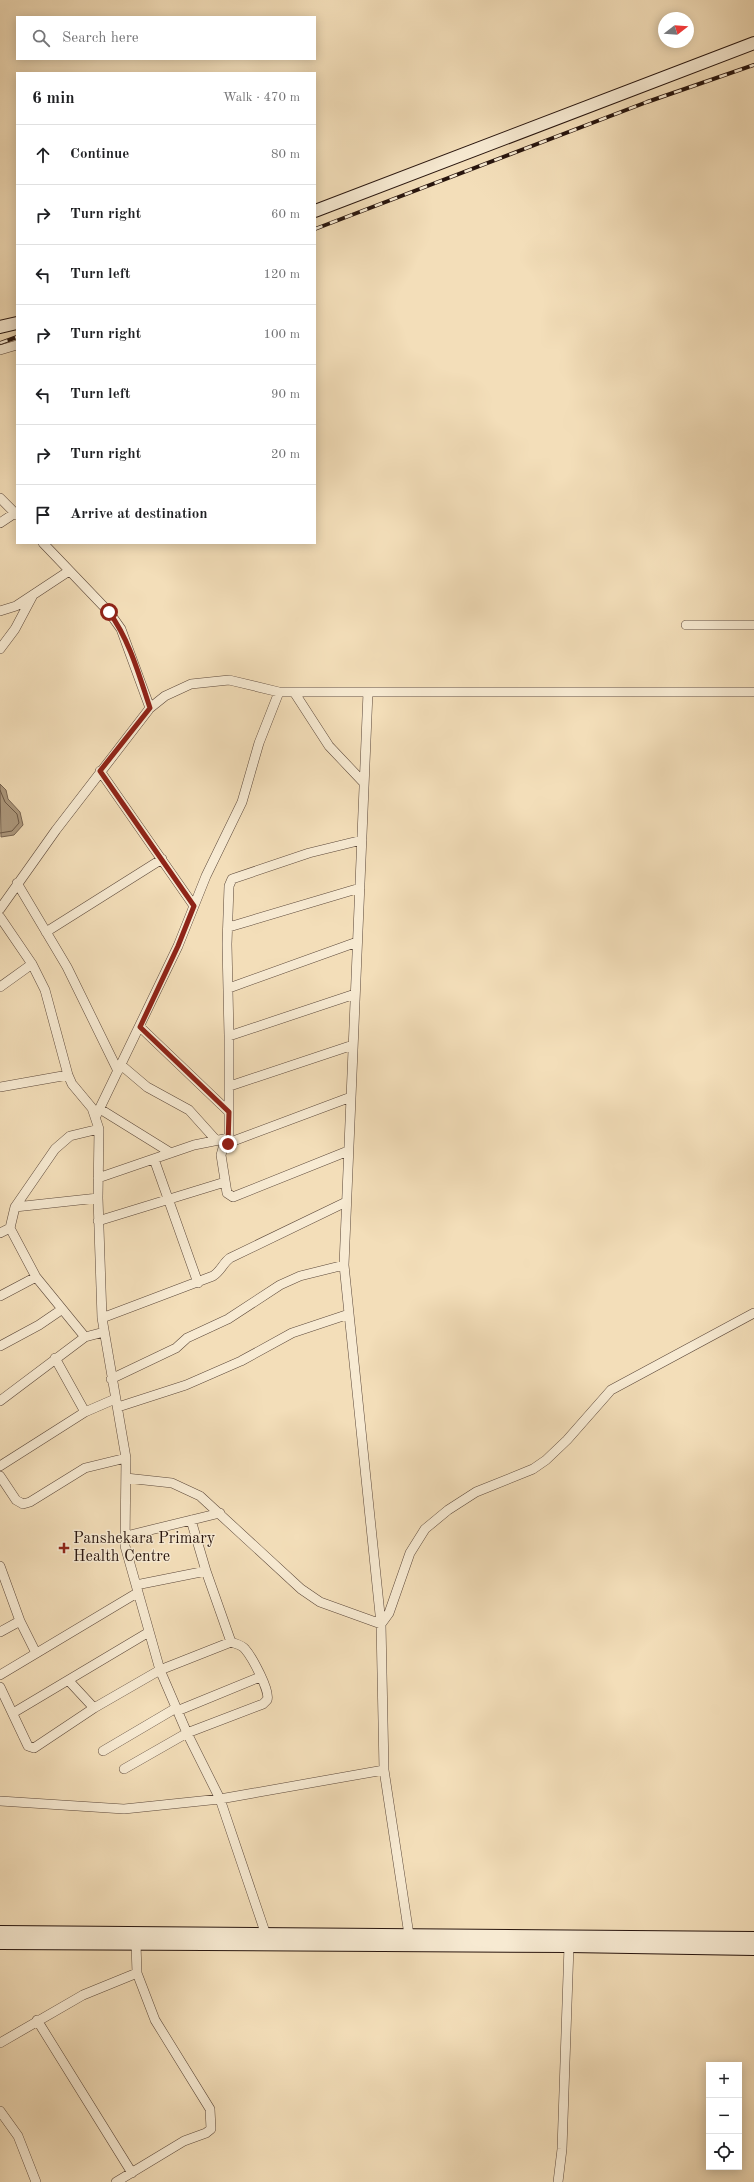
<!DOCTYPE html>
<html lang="en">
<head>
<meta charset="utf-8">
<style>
	body { margin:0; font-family:"Old Standard TT",serif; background:#f6f6f6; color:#202124 }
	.controls { position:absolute; right:12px; bottom:12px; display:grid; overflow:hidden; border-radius:0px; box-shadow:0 2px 10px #0003 }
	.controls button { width:36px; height:36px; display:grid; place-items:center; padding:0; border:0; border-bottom:1px solid #e0e0e0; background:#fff; color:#202124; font:20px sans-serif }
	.compass { position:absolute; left:658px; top:12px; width:36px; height:36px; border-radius:50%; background:#fff; box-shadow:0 2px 10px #0003; rotate:73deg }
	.stop { position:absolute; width:12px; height:12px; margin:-9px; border:3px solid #8f2418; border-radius:50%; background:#fff }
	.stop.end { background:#8f2418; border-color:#fff; box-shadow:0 1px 4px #0008 }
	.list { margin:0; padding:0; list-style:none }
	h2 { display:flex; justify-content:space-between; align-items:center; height:52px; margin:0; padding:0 16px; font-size:17px }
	h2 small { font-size:13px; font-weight:400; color:#757577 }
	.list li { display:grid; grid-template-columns:26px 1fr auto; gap:12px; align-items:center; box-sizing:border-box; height:60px; padding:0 16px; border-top:1px solid #e0e0e0 }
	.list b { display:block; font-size:15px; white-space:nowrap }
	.list em { font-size:13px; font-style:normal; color:#757577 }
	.icon { flex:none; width:22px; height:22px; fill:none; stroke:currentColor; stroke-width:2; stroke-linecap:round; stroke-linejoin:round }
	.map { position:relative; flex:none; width:754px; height:2182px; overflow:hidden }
	.search { position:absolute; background:#fff; box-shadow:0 2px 10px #0003; left:16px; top:16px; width:300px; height:44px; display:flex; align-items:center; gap:10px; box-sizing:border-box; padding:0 14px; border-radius:0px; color:#757577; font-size:15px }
	.panel { position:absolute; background:#fff; box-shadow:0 2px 10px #0003; left:16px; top:72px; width:300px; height:472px; border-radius:0px }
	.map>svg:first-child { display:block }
	.water { fill:#ae9a7f; stroke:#786552 }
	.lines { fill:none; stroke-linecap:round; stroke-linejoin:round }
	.shore { stroke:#6b5846; stroke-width:1 }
	.street-casing { stroke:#5b4739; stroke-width:10 }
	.secondary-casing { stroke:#28150e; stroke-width:14 }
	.street { stroke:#f7ead2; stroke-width:9 }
	.secondary { stroke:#f7ead2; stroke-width:12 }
	.rail-casing { stroke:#28150e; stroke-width:4 }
	.rail { stroke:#f7ead2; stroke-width:2.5; stroke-dasharray:8; stroke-linecap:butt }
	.route { stroke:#8f2418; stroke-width:5 }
	.poi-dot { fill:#8f2418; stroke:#f7ead2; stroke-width:1.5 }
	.labels { text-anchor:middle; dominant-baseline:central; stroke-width:3; stroke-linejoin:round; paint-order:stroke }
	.poi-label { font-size:16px; fill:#28150e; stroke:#f7ead2; text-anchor:start }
</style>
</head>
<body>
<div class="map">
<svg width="754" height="2182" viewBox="0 0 754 2182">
	<rect width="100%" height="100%" fill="#f3deb9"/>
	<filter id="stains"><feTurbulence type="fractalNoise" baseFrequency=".005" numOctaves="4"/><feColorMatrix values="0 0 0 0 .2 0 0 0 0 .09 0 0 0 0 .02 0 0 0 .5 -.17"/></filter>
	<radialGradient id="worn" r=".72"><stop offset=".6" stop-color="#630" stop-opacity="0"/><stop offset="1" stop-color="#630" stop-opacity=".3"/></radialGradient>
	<path class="water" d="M0 784 6 790 8 799 20 812 23 825 14 835 1 837Z"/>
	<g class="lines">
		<path class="shore" d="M0 790 5 802 17 814 19 823 12 831 0 833"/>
		<defs>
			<path id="street" d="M0 350 17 345
				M0 498 17 515
				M0 523 15 513
				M43 543 109 612 121 629 150 708
				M0 611 16 606 69 571
				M686 625H754
				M0 649 15 629 32 597
				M294 692 329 746 364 783
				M368 692 344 1265 381 1624 384 1770 409 1935
				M100 771 194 906
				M17 883 67 967 118 1071
				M0 909 56 830 150 708 165 696 191 684 229 680 279 692H754
				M0 917 32 964 45 990 68 1075 72 1084 92 1108 99 1129 98 1198 102 1318 126 1458 125 1546 160 1670 187 1733 220 1799 266 1935
				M229 927 360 888
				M46 932 162 859
				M0 987 32 964
				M229 988 357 942
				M140 1027 229 1112
				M229 1036 355 994
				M121 1065 147 1087 189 1110 216 1140
				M230 1086 353 1045
				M0 1087 68 1075
				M100 1109 171 1153
				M96 1116 178 946 206 876 242 802 259 743 279 692
				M228 1143 351 1097
				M348 1151 233 1197 227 1193 221 1155 223 1148 228 1143 229 1138V1036L227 944 229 886 232 879 309 853 362 840
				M154 1159 198 1283
				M98 1178 194 1145 229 1138
				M15 1207 98 1198
				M98 1221 225 1182
				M0 1233 10 1228
				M0 1296 36 1277
				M102 1318 213 1276C221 1271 223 1263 230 1258L346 1202
				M85 1337 36 1277 10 1228 15 1207 55 1149 70 1136 99 1129
				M0 1346 39 1325 61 1310
				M55 1358 85 1412
				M111 1379 176 1348 187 1338 228 1319 280 1285 300 1276 344 1265
				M0 1401 85 1337 104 1332
				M118 1407 186 1385 241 1361 292 1333 349 1314
				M0 1466 85 1412 115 1399
				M0 1476 16 1500 23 1504 30 1502 85 1468 126 1458
				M126 1478 172 1483 200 1496 301 1589 320 1602 381 1624 389 1613 410 1553 425 1529 448 1510 476 1492 533 1469 546 1460 567 1440 611 1390 754 1313
				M191 1520 206 1571 231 1642
				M126 1536 220 1513
				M0 1566 20 1621 36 1653
				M136 1585 206 1571
				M0 1632 20 1621
				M0 1675 137 1593
				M69 1681 94 1708
				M0 1687 28 1746 34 1748 94 1708 160 1670 231 1642C236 1644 242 1645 245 1649 252 1657 271 1692 267 1700L263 1704 187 1733 124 1769
				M177 1711 260 1677
				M13 1713 149 1632
				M103 1751 176 1708
				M0 1801 124 1809 220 1799 384 1770
				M37 2020 132 2173
				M0 2043 83 1995 137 1973 136 1944
				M0 2111 18 2136 36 2182
				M116 2182 184 2141 206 2133 211 2129 210 2109 155 2020 137 1973
				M558 2182 562 2149 569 1946"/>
			<path id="secondary" d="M315 211 754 43
				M0 327 17 323
				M0 1932 754 1938
				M0 1943 569 1946 754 1949"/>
		</defs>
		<use href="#street" class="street-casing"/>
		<use href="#secondary" class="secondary-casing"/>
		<use href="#street" class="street"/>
		<use href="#secondary" class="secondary"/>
		<defs>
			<path id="rail" d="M315 229 647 102 754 65
				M0 343 17 337"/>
		</defs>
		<use href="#rail" class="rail-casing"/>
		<use href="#rail" class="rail"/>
	</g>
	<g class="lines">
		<path class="route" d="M109 612C130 641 139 675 150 708L100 771 194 906 178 946 140 1027 229 1112 228 1144"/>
	</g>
	<path class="poi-dot" d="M62 1542h4v4h4v4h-4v4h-4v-4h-4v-4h4z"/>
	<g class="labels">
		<g class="poi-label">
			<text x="73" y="1539">Panshekara Primary<tspan x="73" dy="18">Health Centre</tspan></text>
		</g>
	</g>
	<rect width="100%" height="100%" filter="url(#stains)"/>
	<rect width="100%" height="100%" fill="url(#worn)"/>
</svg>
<div class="controls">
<button>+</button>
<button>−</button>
<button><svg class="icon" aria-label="locate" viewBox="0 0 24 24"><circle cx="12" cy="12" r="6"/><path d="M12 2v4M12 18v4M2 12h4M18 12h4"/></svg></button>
</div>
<svg class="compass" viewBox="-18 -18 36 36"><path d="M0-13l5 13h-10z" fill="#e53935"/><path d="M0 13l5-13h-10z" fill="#757577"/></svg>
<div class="stop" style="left:109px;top:612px"></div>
<div class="stop end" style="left:228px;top:1144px"></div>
<div class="search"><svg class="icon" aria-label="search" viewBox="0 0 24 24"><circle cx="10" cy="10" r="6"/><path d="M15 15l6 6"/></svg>Search here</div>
<section class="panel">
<h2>6 min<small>Walk · 470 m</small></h2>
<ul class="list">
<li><svg class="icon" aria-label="ahead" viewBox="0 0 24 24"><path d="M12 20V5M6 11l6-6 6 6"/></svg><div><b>Continue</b></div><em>80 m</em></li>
<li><svg class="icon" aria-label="right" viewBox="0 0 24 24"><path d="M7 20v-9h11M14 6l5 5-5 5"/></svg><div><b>Turn right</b></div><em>60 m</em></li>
<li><svg class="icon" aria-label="left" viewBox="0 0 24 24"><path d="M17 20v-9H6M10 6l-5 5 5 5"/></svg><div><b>Turn left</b></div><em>120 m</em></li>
<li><svg class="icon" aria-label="right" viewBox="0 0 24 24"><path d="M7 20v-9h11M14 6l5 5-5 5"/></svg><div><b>Turn right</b></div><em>100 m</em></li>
<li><svg class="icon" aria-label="left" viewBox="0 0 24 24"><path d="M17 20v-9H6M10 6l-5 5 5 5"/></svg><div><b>Turn left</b></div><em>90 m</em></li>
<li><svg class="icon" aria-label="right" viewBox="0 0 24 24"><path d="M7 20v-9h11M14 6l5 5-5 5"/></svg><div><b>Turn right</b></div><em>20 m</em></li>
<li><svg class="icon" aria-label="arrive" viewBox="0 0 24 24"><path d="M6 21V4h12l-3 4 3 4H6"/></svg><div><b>Arrive at destination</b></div></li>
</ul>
</section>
</div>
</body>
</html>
